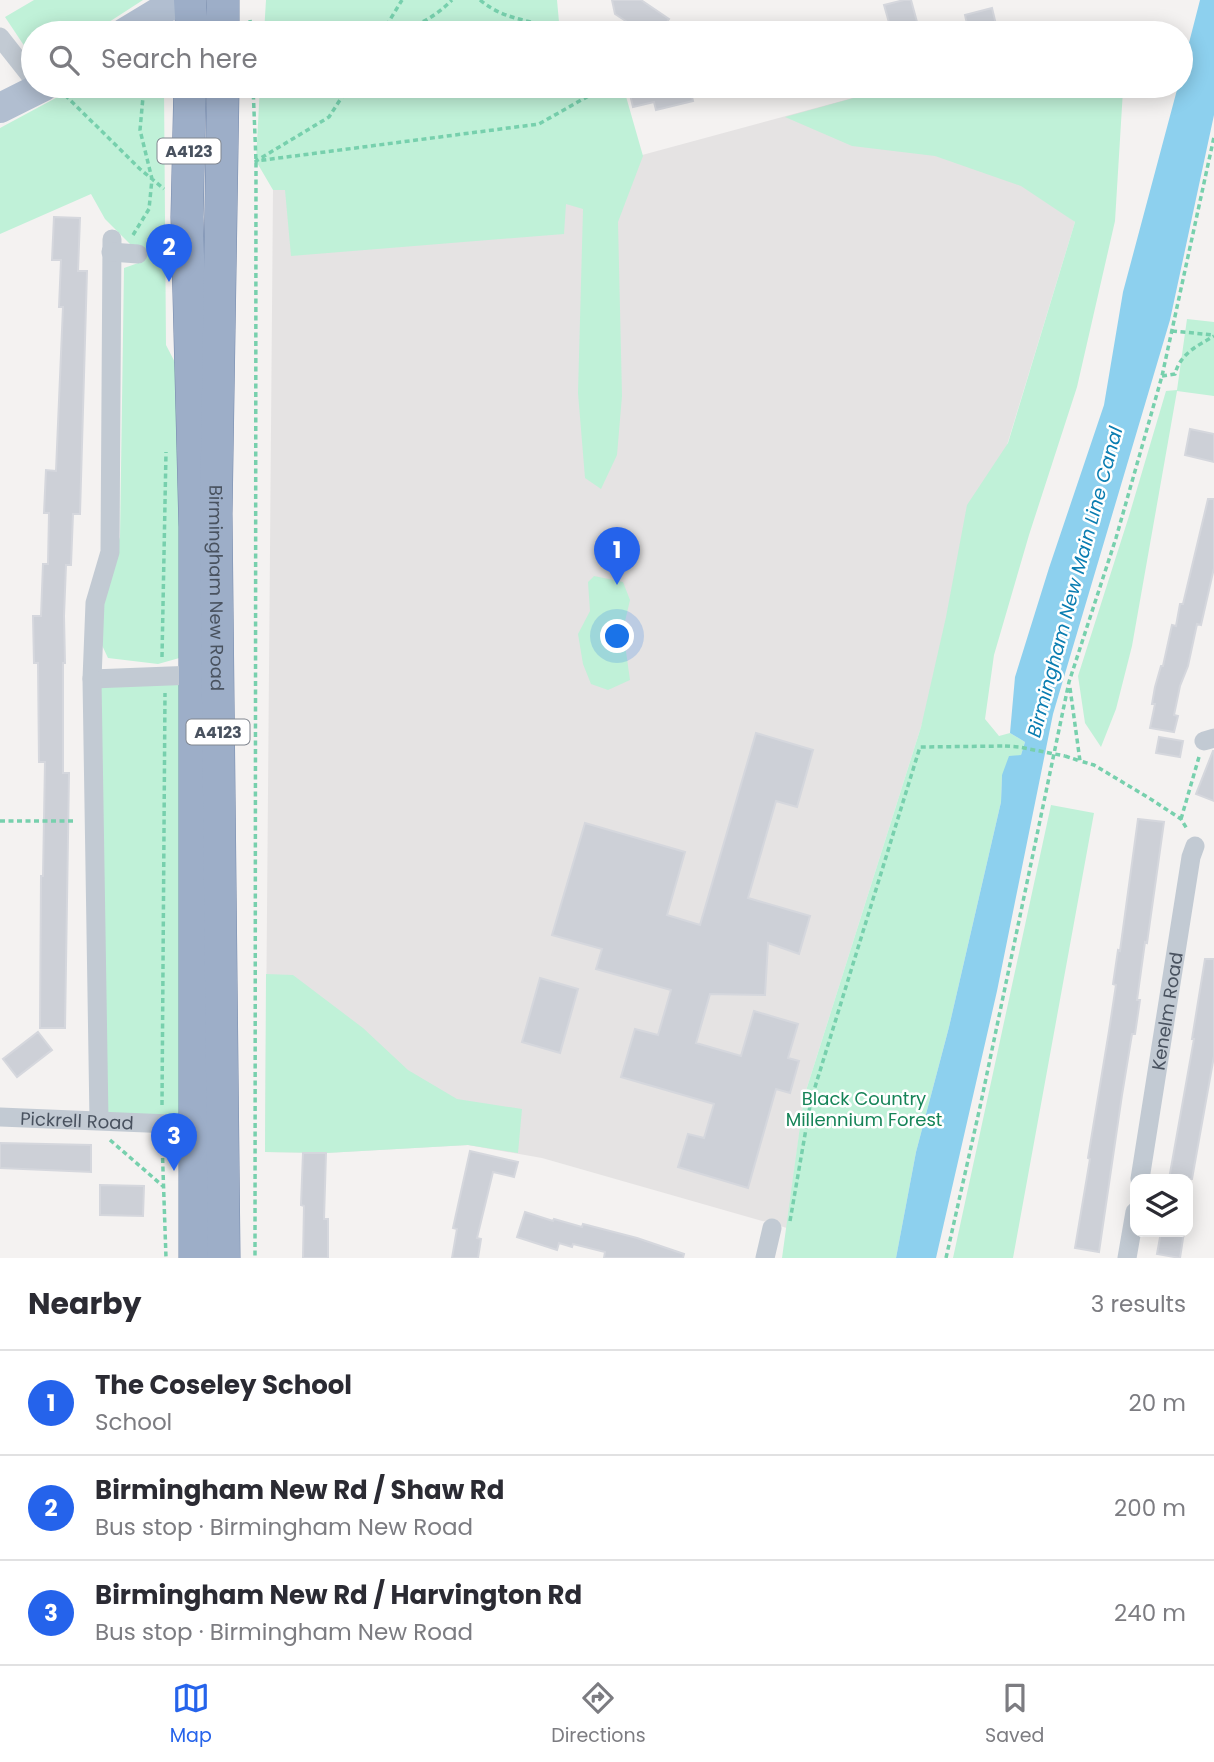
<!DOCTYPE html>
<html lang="en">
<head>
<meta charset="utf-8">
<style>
	body { margin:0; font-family:Poppins,sans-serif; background:#f7f7f7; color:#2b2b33 }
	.controls { position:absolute; right:21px; bottom:21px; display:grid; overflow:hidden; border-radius:14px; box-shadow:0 4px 18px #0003 }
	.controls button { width:63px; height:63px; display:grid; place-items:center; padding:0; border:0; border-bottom:2px solid #e1e1e2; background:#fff; color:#2b2b33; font:35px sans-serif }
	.you { position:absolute; left:618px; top:637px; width:24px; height:24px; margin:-18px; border:5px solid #fff; border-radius:50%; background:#1a73e8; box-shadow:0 0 0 10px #1a73e833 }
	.badge { display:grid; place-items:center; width:46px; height:46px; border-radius:50%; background:#2563eb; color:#fff; font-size:23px; font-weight:700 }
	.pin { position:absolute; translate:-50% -58px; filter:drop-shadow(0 2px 4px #0008) }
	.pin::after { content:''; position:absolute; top:37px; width:24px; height:21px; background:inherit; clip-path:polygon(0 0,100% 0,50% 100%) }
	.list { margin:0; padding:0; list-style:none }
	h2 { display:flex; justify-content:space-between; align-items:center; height:91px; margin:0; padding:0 28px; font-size:30px }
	h2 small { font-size:23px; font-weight:400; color:#7c7c81 }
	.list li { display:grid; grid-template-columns:46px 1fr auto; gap:21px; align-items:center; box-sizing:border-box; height:105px; padding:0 28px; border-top:2px solid #e1e1e2 }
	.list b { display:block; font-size:26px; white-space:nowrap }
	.list p { margin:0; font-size:23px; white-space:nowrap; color:#7c7c81 }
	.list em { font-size:23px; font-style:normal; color:#7c7c81 }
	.icon { flex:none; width:38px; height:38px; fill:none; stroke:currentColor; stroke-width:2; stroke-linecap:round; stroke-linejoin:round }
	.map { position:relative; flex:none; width:1214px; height:1258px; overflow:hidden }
	.search { position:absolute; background:#fff; box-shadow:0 4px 18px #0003; left:21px; right:21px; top:21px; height:77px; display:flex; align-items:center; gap:18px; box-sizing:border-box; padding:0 24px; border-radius:38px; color:#7c7c81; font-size:26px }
	.sheet { height:406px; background:#fff }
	nav { display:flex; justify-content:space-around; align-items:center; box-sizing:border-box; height:98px; border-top:2px solid #e1e1e2; background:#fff; font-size:19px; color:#7c7c81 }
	nav a { display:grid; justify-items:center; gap:4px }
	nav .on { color:#2563eb }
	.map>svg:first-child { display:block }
	.education { fill:#e5e3e3 }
	.green { fill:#c0f1d8 }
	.water { fill:#8dd0ee }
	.building { fill:#cdd0d7; stroke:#d5d7dd; stroke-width:2 }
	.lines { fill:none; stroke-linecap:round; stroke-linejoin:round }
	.trunk-casing { stroke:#7489ac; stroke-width:33 }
	.path { stroke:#77d0ad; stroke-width:3.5; stroke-dasharray:5 3.5; stroke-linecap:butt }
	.minor { stroke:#c2cad3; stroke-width:19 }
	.primary { stroke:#b1bed0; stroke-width:30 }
	.trunk { stroke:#9daec8; stroke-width:32 }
	.path-bridge { stroke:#77d0ad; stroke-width:3.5; stroke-dasharray:5 3.5; stroke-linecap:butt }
	.labels { text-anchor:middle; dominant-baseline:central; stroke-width:5; stroke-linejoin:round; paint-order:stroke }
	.shield { fill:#fff; stroke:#80868f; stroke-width:2 }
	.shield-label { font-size:16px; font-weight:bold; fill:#49525f }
	.street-label { font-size:18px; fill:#49525f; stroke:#fff }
	.park-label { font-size:18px; fill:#168458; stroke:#fff }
	.water-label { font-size:19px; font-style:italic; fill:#0a7db1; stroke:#fff }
</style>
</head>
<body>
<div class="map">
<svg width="1214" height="1258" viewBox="0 0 1214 1258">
	<rect width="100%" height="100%" fill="#f4f2f1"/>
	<path class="education" d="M897 86 1075 222 921 727 804 1097 787 1228 542 1158 468 1145 326 1153 265 1152 273 190 437 182 609 164Z"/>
	<path class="green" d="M34 0H143L92 33H33V59L5 17Z
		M266 0H557L560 33H264Z
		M78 86H163L164 88 166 345 182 376 183 657 158 664 108 658 100 641 99 602 120 537 124 268 141 262 134 248 105 219 91 194 0 234V128Z
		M260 86H623L643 156 618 222 622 396 617 455 601 489 585 478 578 393 583 209 566 204 564 234 291 256 285 190H273L256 161Z
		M897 86H1121L1123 90 1115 221 1077 387 1029 535 994 655 985 719 999 736 1010 733 1025 742 1021 755 1002 775 1001 802 949 1027 916 1152 896 1258H782L804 1097 921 727 946 617 967 505 1008 443 1075 222 1021 186 935 156 852 146 785 117Z
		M1187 319 1214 322V396L1177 391 1132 646 1116 709 1101 747 1085 723 1078 676 1129 516 1166 391 1177 390Z
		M594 576 623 582 630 600 623 630 630 680 608 690 591 684 583 664 578 634 590 611 588 582Z
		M187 675 195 1125 99 1120 92 679Z
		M1051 805 1094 813 1013 1258H953Z
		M266 974 293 975 363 1028 408 1070 457 1099 522 1109 518 1153 468 1145 326 1153 265 1152Z"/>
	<path class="water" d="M1200 0H1214V115L1170 320 1053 714 997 991 936 1258H896L916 1152 949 1027 1001 802 1002 775 1009 756 1021 755 1025 742 1010 733 1015 677 1049 568 1104 405 1123 292 1178 86H1181V74Z"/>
	<path class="building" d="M612 0H641L669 19 659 33H644L615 14Z
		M904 0H911L920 33H892L884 5Z
		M992 8 998 33H969L965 15Z
		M628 86H695V92L691 93 693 101 656 110 654 102 633 107Z
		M54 217 80 218 78 271H87L80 514H73L71 565H66L64 616 65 663H63V773H69L65 1028H40L41 876H43L45 762H39L38 663H34L33 616H41L43 564H48L49 513H44L46 470 56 471 57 447 63 307H59L61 260H52Z
		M1190 429 1214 434V462L1185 455Z
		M1208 499H1214V568L1201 625 1197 624 1188 666 1180 686 1174 715 1178 716 1174 732 1150 728 1155 704H1152L1155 687 1161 666H1163L1172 625 1176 626 1180 604H1183Z
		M756 733 813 750 797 807 776 801 748 898 810 916 799 954 768 943 765 995 710 994 696 1043 741 1056 754 1011 798 1024 788 1058 799 1061 790 1093 776 1089 748 1188 678 1167 688 1134 704 1138 714 1104 621 1077 635 1029 658 1035 671 990 596 969 602 949 552 935 585 823 685 852 667 915 700 925Z
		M1159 737 1183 741 1180 757 1156 753Z
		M1213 751H1214V801L1196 794Z
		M1138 819 1164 822 1147 943 1145 942 1137 1000H1140L1135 1034H1132L1122 1095 1099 1252 1075 1248 1090 1159 1088 1158 1109 1031 1116 985 1113 984 1118 950 1120 951Z
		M1205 959H1214V1056L1192 1179H1169L1194 1039H1192Z
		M540 978 578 989 560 1053 522 1042Z
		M38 1032 52 1050 17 1077 3 1059Z
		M0 1143 91 1145V1172L0 1168Z
		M470 1151 518 1162 514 1177 493 1172 477 1238 481 1239 478 1258H452L457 1229 453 1228Z
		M303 1153H326L324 1219H328V1258H303L304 1206 301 1205Z
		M100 1185 144 1186 143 1216 100 1215Z
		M525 1212 553 1221 554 1219 582 1227 583 1224 637 1238 684 1254 683 1258H604L605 1252 573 1244 572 1247 559 1243 557 1250 517 1237Z
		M1161 1232H1184L1180 1258 1157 1254Z"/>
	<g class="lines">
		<defs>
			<g id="trunk">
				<path d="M190 0 192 33"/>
				<path d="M223 0V33"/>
				<path d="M190 86 187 217 195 527V1258"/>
				<path id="s3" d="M223 86 216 514 224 1258"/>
			</g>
		</defs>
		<use href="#trunk" class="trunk-casing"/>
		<path class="path" d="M480 0C508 23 533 18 562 33
			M250 20 251 33
			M382 33 402 0
			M391 33C416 27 434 18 452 0
			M253 86 256 161 255 1258
			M349 86 329 117 256 161 539 124 606 86
			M585 86 589 95
			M65 95 140 169 164 189
			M133 235 149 209 152 179 140 130 144 86
			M1172 331 1214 335
			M1162 376 1175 374C1180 354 1197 346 1214 336
			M162 657 166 452
			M1070 688 1080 761 1094 765 1149 798 1181 819 1187 829
			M1065 756 1080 761
			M1181 819 1199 757
			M0 821H75
			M162 1105 165 693
			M110 1140 164 1187
			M162 1141 166 1258
			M790 1221 811 1100 920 747 1005 746
			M946 1258 980 1107 1069 682 1116 538 1162 376 1214 137"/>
		<g class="minor">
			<path d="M0 37 33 79"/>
			<path d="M112 239 110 552 95 603 92 679 195 675"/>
			<path d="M111 252 138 254"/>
			<path d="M92 679 99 1120"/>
			<path d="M1204 741 1214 738"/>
			<path id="s1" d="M0 1117 195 1125"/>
			<path id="s2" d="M1140 1179 1191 857 1195 846"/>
			<path d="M765 1258 772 1228"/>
			<path d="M1127 1258 1135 1212"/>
		</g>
		<path class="primary" d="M124 33 179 0
			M0 108 44 86"/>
		<use href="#trunk" class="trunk"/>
		<path class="path-bridge" d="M1005 746 1019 747 1065 756"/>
	</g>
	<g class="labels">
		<g class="shield">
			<rect x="157.5" y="138.5" width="63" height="25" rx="5"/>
			<rect x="186.5" y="719.5" width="63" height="25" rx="5"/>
		</g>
		<g class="shield-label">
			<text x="189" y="151">A4123</text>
			<text x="218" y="732">A4123</text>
		</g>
		<g class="street-label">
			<text stroke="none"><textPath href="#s3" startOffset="502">Birmingham New Road</textPath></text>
			<text stroke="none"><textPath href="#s2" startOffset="170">Kenelm Road</textPath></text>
			<text stroke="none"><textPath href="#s1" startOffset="77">Pickrell Road</textPath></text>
		</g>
		<g class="park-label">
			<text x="864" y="1098">Black Country<tspan x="864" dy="21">Millennium Forest</tspan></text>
		</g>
		<g class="water-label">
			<text transform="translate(1075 582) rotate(-75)">Birmingham New Main Line Canal</text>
		</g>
	</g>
</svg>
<div class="controls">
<button><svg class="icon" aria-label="layers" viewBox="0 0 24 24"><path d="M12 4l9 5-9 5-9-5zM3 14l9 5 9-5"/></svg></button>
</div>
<div class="you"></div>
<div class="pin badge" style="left:617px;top:585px">1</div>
<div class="pin badge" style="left:169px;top:282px">2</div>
<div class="pin badge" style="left:174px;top:1171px">3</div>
<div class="search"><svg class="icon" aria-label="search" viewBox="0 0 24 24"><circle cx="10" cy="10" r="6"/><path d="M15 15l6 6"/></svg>Search here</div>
</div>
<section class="sheet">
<h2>Nearby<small>3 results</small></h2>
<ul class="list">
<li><span class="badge">1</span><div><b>The Coseley School</b><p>School</p></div><em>20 m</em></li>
<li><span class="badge">2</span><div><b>Birmingham New Rd / Shaw Rd</b><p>Bus stop · Birmingham New Road</p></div><em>200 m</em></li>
<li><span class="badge">3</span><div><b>Birmingham New Rd / Harvington Rd</b><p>Bus stop · Birmingham New Road</p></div><em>240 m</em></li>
</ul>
</section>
<nav>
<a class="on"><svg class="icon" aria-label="map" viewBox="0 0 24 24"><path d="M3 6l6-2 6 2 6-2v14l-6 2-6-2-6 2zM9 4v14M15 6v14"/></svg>Map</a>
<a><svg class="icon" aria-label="directions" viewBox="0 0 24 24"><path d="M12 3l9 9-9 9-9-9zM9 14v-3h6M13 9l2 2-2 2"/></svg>Directions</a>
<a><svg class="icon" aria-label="saved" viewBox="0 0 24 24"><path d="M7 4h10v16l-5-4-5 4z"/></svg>Saved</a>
</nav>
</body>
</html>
